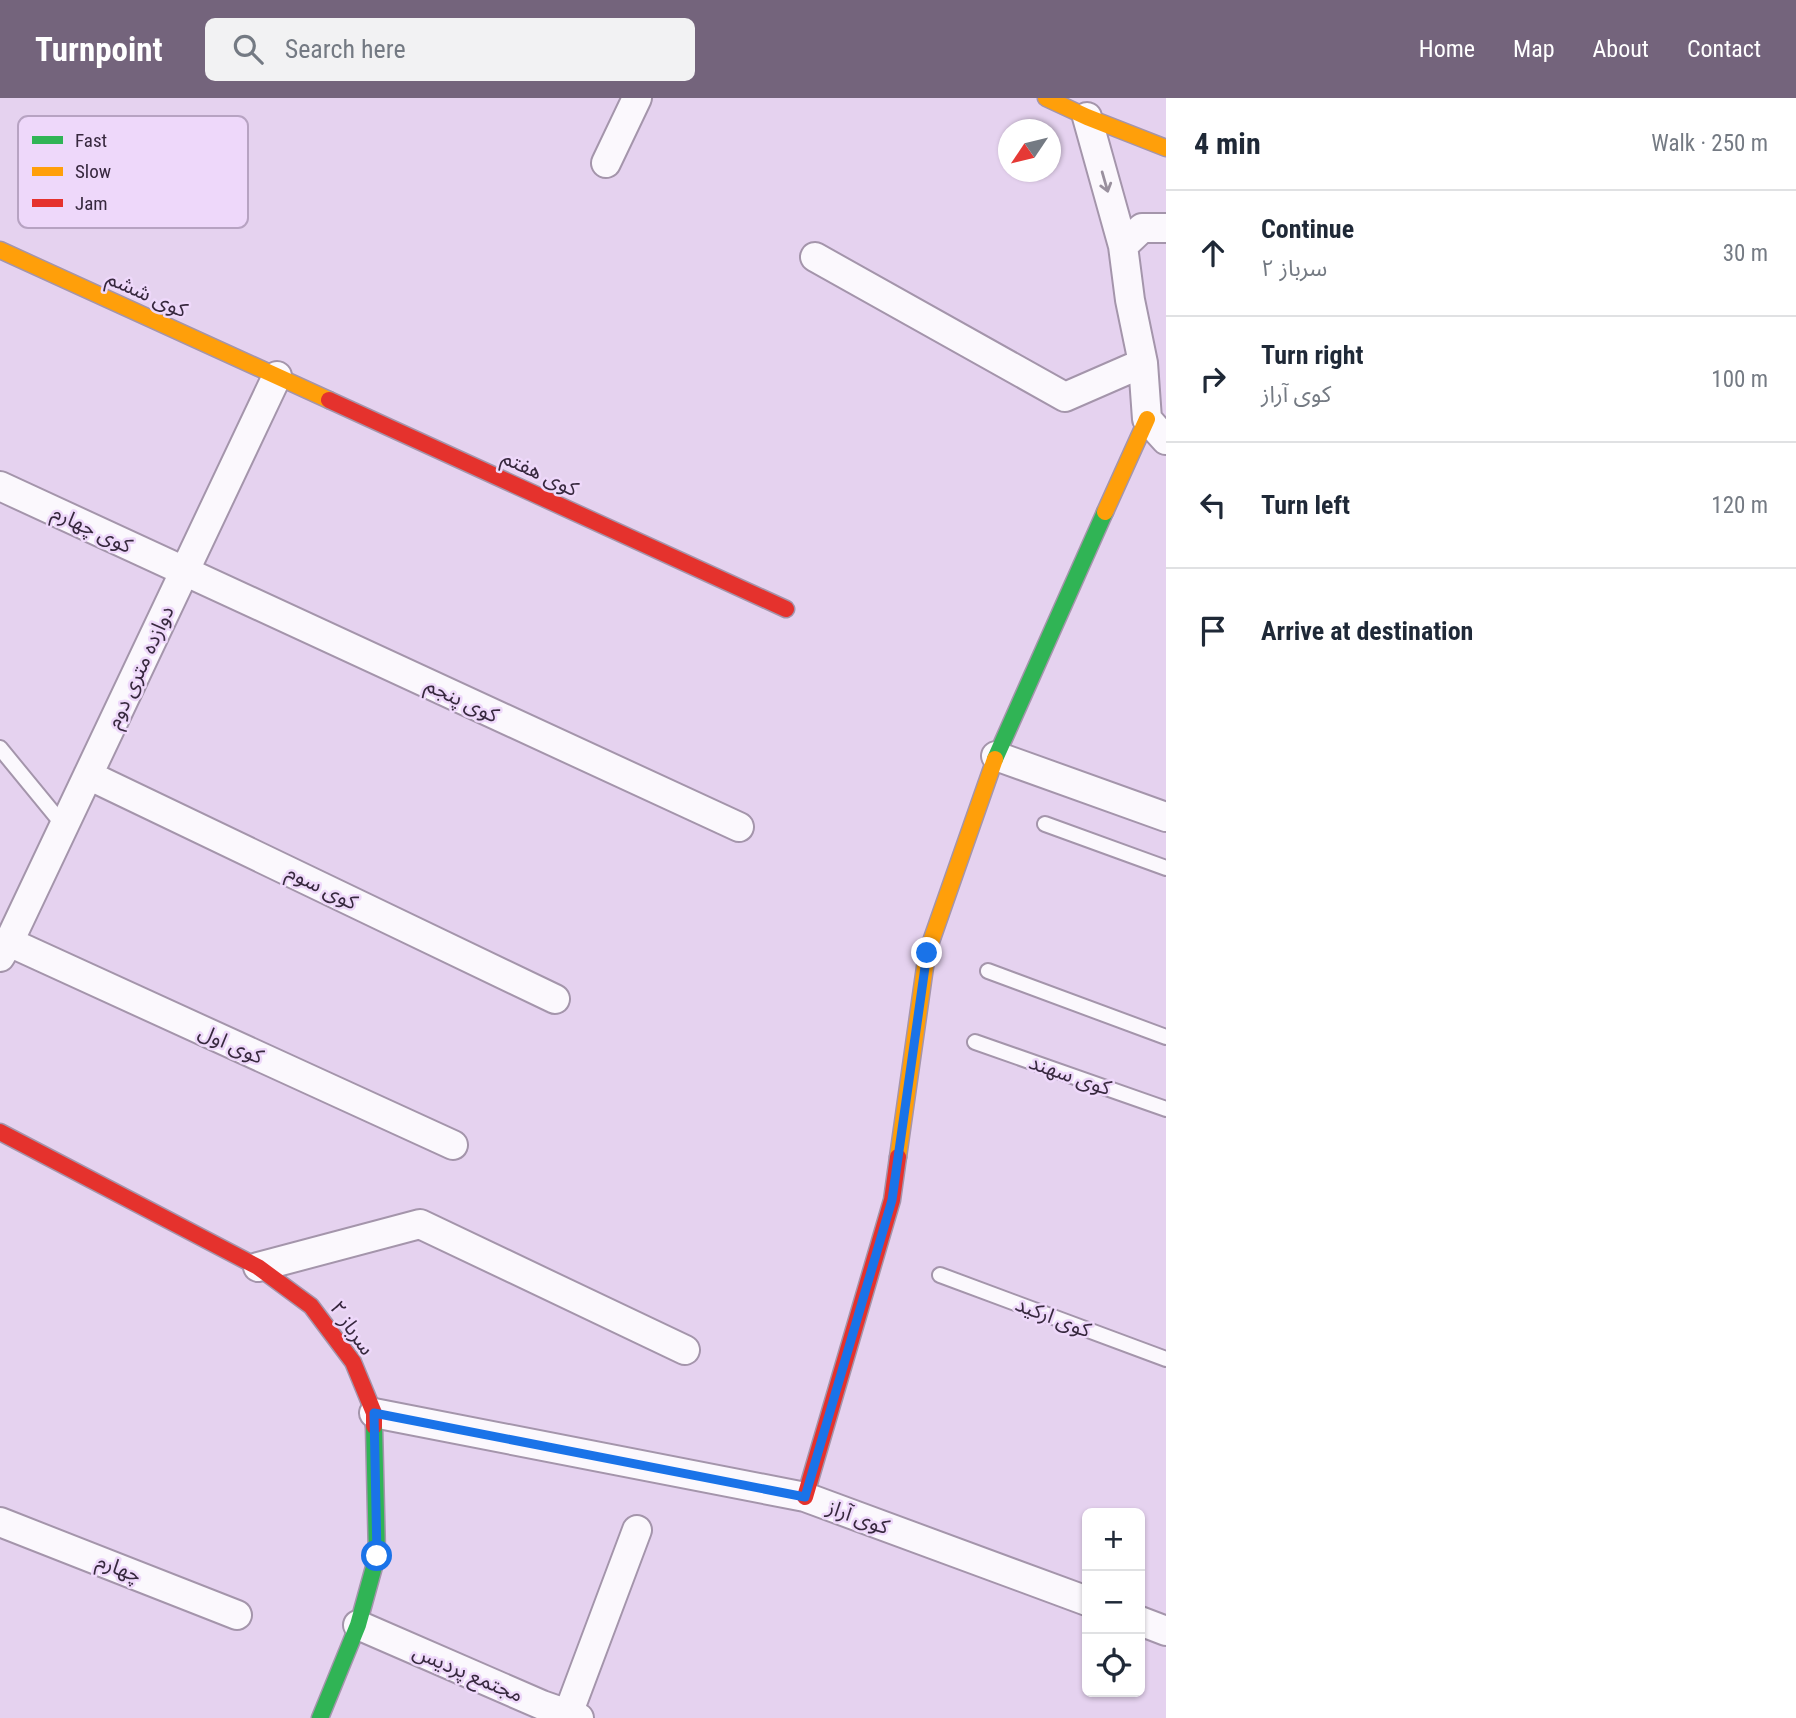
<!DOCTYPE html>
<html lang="en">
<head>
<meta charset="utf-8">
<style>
	body { margin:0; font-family:"Roboto Condensed","Noto Sans Arabic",sans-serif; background:#f2f2f3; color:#1f2937 }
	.controls { position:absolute; right:21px; bottom:21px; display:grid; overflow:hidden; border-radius:10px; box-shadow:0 2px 5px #0004 }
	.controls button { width:63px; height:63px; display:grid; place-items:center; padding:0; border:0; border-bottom:2px solid #e0e1e3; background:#fff; color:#1f2937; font:35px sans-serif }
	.compass { position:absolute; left:998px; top:21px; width:63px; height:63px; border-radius:50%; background:#fff; box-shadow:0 2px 5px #0004; rotate:235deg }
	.stop { position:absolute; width:21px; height:21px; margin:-16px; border:5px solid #1a73e8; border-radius:50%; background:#fff }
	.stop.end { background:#1a73e8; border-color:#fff; box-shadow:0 2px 7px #0008 }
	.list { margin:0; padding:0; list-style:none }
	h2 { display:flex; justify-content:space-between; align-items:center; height:91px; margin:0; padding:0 28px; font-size:30px }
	h2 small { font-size:23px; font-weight:400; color:#747a83 }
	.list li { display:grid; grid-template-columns:46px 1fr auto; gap:21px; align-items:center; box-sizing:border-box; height:126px; padding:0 28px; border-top:2px solid #e0e1e3 }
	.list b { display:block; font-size:26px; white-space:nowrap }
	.list p { margin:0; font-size:23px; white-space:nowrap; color:#747a83 }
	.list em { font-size:23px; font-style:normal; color:#747a83 }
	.icon { flex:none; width:38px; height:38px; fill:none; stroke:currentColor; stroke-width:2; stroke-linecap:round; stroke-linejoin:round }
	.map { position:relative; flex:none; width:1166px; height:1620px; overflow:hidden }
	header { display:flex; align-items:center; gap:42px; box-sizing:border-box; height:98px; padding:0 35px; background:#74647c; color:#fff }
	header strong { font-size:33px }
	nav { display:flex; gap:38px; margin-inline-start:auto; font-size:24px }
	.search { width:490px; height:63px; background:#f2f2f3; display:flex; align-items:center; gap:18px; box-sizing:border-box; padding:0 24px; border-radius:10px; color:#747a83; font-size:26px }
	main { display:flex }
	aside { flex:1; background:#fff }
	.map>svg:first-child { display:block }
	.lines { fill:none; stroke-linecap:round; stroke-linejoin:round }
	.lane-casing { stroke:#a495ab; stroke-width:18 }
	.street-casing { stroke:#a495ab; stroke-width:32 }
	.fast-casing { stroke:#a495ab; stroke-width:19 }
	.slow-casing { stroke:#a495ab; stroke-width:19 }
	.jam-casing { stroke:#a495ab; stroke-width:19 }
	.lane { stroke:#fbf8fd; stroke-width:14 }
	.street { stroke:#fbf8fd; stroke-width:28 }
	.fast { stroke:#30b455; stroke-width:16 }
	.slow { stroke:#ff9f0a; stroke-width:16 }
	.jam { stroke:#e5322d; stroke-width:16 }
	.oneway { stroke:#99909e }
	.route { stroke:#1a73e8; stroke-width:9 }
	.labels { text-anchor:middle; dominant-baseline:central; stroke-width:5; stroke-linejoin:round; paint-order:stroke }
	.street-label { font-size:21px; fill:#37283e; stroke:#eed8fa }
	.key { fill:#eed8fa; stroke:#b7a3c2; stroke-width:2 }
	.key-label { font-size:19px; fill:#37283e }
</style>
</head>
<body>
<header>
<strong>Turnpoint</strong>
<div class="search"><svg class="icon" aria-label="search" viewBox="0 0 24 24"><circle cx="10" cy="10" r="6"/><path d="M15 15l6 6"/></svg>Search here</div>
<nav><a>Home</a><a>Map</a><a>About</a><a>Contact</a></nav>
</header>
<main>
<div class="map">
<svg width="1166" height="1620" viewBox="0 0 1166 1620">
	<rect width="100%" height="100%" fill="#e5d2ef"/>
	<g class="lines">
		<defs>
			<path id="lane" d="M0 650 64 728
				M1045 726 1166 770
				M988 873 1166 939
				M975 944 1166 1011
				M940 1177 1166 1261"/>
			<path id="street" d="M1087 19 1123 148
				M606 65 637 0
				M1166 130H1142L1123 148 1130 202 1143 265 1147 321 1166 342
				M815 159 1065 299 1143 265
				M0 388 739 729
				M996 658 1166 719
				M88 677 555 901
				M9 844 453 1047
				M0 859 9 844 277 278
				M258 1169 420 1126 685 1252
				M374 1315 805 1399 1087 1503
				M0 1424 237 1517
				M1140 1523 1166 1533
				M358 1527 542 1607 579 1620
				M568 1616 637 1432"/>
			<path id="fast" d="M995 661 1105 414
				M320 1620 358 1527 377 1458 374 1328"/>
			<path id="slow" d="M1046 0 1087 19 1166 50
				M0 152 329 302
				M1105 414 1147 321
				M898 1059 927 855 995 661"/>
			<path id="jam" d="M329 302 786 511
				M0 1034 258 1169 311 1208 353 1264 374 1315V1328
				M805 1399 892 1102 898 1059"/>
		</defs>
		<use href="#lane" class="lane-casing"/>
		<use href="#street" class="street-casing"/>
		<use href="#fast" class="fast-casing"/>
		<use href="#slow" class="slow-casing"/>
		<use href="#jam" class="jam-casing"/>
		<use href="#lane" class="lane"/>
		<use href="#street" class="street"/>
		<use href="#fast" class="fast"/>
		<use href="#slow" class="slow"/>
		<use href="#jam" class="jam"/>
	</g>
	<defs><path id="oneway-shaft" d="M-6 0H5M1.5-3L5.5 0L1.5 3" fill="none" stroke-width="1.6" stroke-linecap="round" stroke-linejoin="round" transform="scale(1.75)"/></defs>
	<use class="oneway" href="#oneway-shaft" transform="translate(1105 84) rotate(74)"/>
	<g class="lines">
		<path class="route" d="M377 1458 374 1315 805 1399 892 1102 927 855"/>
	</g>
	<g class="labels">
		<g class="street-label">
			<text transform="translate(147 196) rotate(24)">کوی ششم</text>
			<text transform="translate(540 375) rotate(25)">کوی هفتم</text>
			<text transform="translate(92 431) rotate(25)">کوی چهارم</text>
			<text transform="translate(140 569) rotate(-65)">دوازده متری دوم</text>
			<text transform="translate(462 602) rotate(25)">کوی پنجم</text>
			<text transform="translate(322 789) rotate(26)">کوی سوم</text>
			<text transform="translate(231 946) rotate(24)">کوی اول</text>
			<text transform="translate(1070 977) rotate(19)">کوی سهند</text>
			<text transform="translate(1053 1219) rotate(21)">کوی ارکید</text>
			<text transform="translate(352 1230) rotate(55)">سرباز ۲</text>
			<text transform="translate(858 1419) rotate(20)">کوی آراز</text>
			<text transform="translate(119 1470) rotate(21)">چهارم</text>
			<text transform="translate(468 1575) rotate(23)">مجتمع پردیس</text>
		</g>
	</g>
	<rect x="18" y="18" width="230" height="112" rx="10" class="key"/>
	<rect x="32" y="38" width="31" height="8" fill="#30b455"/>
	<rect x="32" y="69" width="31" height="9" fill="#ff9f0a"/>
	<rect x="32" y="101" width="31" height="8" fill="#e5322d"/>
	<g class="key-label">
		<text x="75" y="49">Fast</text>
		<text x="75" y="80">Slow</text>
		<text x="75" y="112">Jam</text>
	</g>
</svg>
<div class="controls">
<button>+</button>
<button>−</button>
<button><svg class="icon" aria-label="locate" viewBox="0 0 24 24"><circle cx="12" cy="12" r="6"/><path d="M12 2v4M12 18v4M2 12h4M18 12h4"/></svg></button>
</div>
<svg class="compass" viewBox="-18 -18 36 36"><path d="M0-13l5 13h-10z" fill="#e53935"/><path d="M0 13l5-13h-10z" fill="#747a83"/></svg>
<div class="stop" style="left:377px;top:1458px"></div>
<div class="stop end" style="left:927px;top:855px"></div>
</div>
<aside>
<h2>4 min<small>Walk · 250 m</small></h2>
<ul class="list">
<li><svg class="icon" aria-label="ahead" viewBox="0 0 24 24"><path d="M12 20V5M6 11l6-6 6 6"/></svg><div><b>Continue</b><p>سرباز ۲</p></div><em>30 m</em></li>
<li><svg class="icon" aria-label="right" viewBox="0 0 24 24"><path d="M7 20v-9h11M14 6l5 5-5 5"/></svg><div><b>Turn right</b><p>کوی آراز</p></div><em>100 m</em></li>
<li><svg class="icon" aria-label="left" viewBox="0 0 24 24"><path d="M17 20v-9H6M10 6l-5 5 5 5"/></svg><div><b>Turn left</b></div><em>120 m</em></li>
<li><svg class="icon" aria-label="arrive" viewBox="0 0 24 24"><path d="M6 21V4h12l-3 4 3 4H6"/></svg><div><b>Arrive at destination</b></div></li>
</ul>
</aside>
</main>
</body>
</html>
